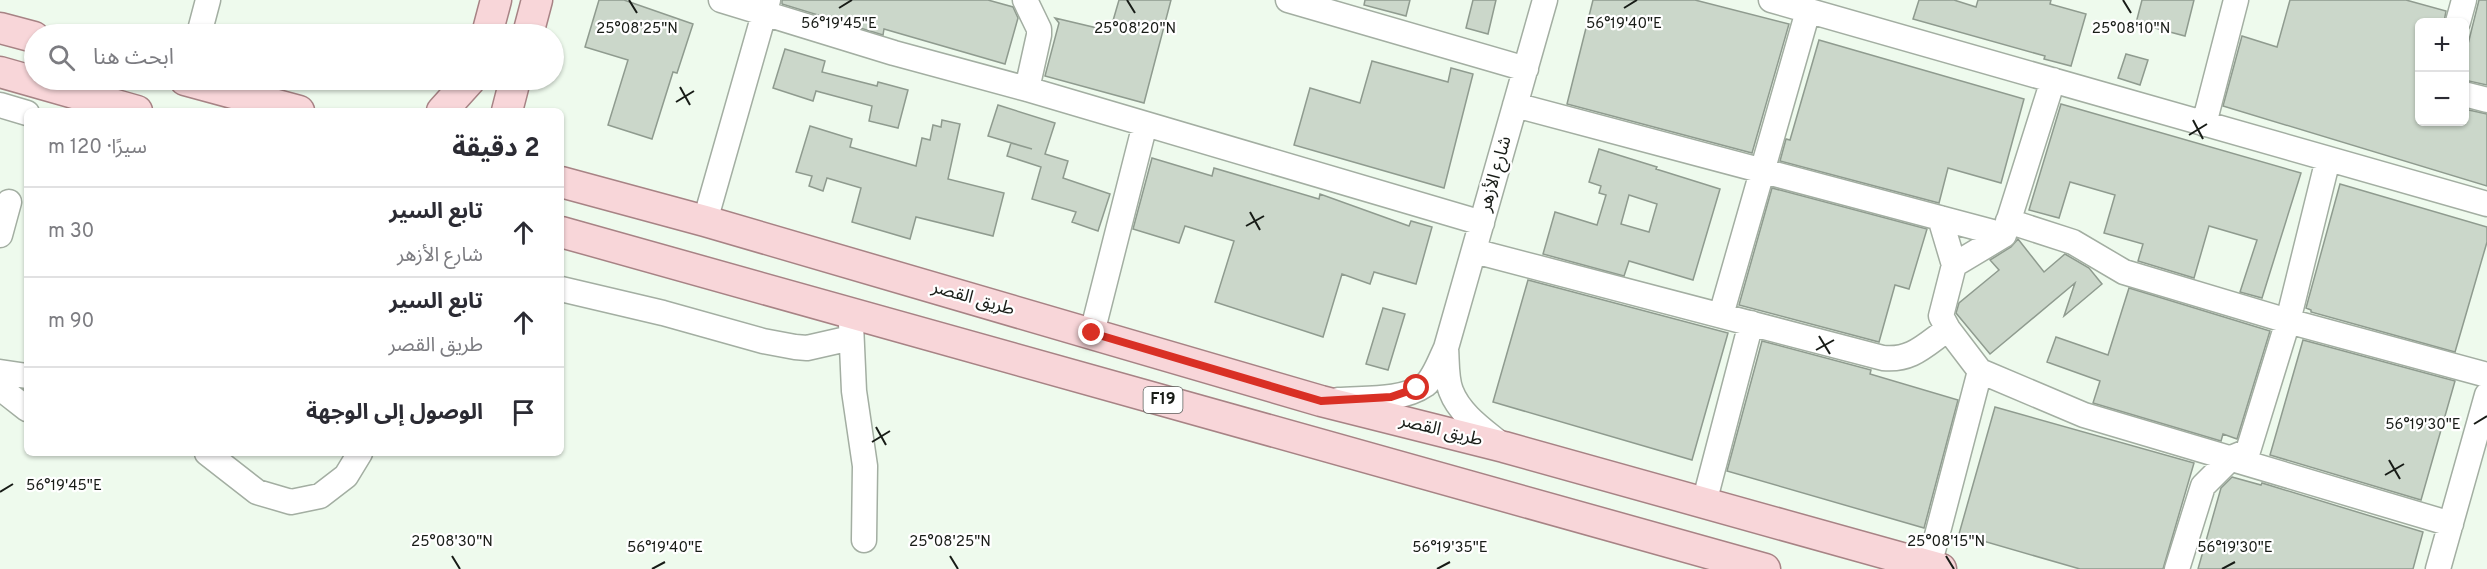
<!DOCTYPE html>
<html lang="ar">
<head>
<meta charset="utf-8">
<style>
	body { margin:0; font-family:Overpass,"Noto Sans Arabic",sans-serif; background:#f2f2f3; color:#2b2b33; direction:rtl }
	.controls { position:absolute; right:18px; top:18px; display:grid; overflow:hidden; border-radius:9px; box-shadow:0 2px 4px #0004 }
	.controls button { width:54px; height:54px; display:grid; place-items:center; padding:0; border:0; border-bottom:2px solid #e1e1e2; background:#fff; color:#2b2b33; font:30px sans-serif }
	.stop { position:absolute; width:18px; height:18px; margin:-14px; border:4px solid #d93025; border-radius:50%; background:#fff }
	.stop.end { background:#d93025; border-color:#fff; box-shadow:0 2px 6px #0008 }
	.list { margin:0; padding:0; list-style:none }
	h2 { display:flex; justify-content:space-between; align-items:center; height:78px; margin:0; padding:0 24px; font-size:26px }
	h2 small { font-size:20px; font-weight:400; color:#7c7c81 }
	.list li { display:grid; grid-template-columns:39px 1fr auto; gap:18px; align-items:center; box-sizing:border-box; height:90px; padding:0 24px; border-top:2px solid #e1e1e2 }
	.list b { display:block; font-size:22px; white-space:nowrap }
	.list p { margin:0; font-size:20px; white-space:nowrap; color:#7c7c81 }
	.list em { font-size:20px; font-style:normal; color:#7c7c81 }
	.icon { flex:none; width:33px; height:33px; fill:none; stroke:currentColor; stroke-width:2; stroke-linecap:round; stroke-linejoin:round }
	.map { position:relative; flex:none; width:2487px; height:569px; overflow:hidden; direction:ltr }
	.search { position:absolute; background:#fff; box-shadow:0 2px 4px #0004; left:24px; top:24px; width:540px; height:66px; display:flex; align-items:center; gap:15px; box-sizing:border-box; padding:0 21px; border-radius:33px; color:#7c7c81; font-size:22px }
	.panel { position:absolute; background:#fff; box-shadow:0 2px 4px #0004; left:24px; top:108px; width:540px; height:348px; border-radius:9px; direction:rtl }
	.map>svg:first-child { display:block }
	.building { fill:#cbd7ca; stroke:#8f9b8f; stroke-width:1.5; fill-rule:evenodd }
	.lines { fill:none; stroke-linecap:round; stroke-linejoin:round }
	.minor-casing { stroke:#a3aea2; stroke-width:27 }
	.major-casing { stroke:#a78385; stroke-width:33 }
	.minor { stroke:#fff; stroke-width:24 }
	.major { stroke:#f8d6d9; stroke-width:30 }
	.route { stroke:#d93025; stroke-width:8 }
	.ticks { fill:none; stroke:#181c17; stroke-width:2 }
	.labels { text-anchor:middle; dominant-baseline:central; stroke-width:4.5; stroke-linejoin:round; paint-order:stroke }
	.shield { fill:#fff; stroke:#5d605d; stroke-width:1.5 }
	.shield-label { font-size:16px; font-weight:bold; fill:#181c17 }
	.street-label { font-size:18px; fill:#181c17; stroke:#fff }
	.ticks-label { font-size:15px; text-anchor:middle; fill:#181c17; stroke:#fff; stroke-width:4.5; stroke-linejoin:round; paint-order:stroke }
</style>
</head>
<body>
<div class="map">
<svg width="2487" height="569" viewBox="0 0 2487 569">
	<rect width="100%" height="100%" fill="#eefaed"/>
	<path class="building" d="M599 0H624L693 24 677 73 673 72 652 139 608 125 628 60 585 47Z
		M782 0H988L1013 7 1018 18 1005 64 884 29 883 35 782 4Z
		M1119 0H1171L1144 103 1045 76 1059 23 1055 18 1110 31Z
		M1365 0H1410L1406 16 1364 5Z
		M1473 0H1496L1488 34 1466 28Z
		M1593 0H1695L1789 24 1752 153 1567 104Z
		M1919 0H1954L1976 7 1978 0H2051L2050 4 2086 14 2071 66 2044 59 2045 56 1913 19Z
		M2142 0H2194L2185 36 2136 23Z
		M2290 0H2406L2446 11 2444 22H2420V122H2464V109L2487 114V186L2223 106 2242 36 2277 47Z
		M2479 0H2487V85L2464 80V60Z
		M1819 40 2024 99 2001 183 1948 168 1939 203 1780 161 1786 139 1790 140Z
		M785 49 825 61 822 72 877 86 878 82 908 90 898 128 869 121 872 106 816 91 813 101 773 88Z
		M2126 54 2148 60 2140 85 2118 78Z
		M1372 61 1448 82 1451 68 1473 74 1444 188 1294 145 1310 88 1360 103Z
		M2061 104 2301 173 2262 298 2240 292 2257 240 2209 226 2194 278 2138 261 2143 244 2104 233 2115 195 2070 182 2059 218 2029 210Z
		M998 105 1055 123 1045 154 1068 161 1063 178 1110 194 1098 231 1072 222 1076 212 1032 199 1041 167 1007 156 1011 143 1032 149 988 136Z
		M942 120 960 124 948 179 1004 193 993 236 916 217 910 239 852 222 861 188 827 178 823 191 809 186 812 176 796 172 810 126 852 139 850 147 916 166 922 138 930 140 933 125 941 127Z
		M1599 149 1657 167 1656 169 1720 189 1693 280 1629 261 1624 276 1543 254 1555 212 1597 225 1606 195 1599 193 1601 186 1589 182ZM1629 195 1657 204 1649 232 1621 224Z
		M1152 158 1212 176 1214 168 1319 199 1320 194 1409 226 1411 221 1432 227 1416 284 1374 272 1370 284 1342 274 1323 337 1215 302 1234 241 1185 226 1179 243 1133 229Z
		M2340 184 2487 227V242L2455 352 2311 312V310L2306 308Z
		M1772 188 1927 229 1909 289 1895 285 1879 342 1739 305Z
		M2018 239 2044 272 2065 254 2089 268 2102 284 2064 316 2075 283 1990 354 1956 313 1959 303 1999 270 1990 260 2011 247Z
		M1528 280 1728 333 1692 460 1493 402Z
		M2129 288 2270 331 2237 439 2223 434 2221 441 2093 403 2100 381 2047 362 2056 337 2108 355Z
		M1383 308 1405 314 1388 370 1366 364Z
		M2303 340 2455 381 2421 500 2270 455Z
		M1762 341 1871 370 1870 374 1958 400 1924 528 1727 471Z
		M1995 407 2194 463 2163 569H2080L1959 534Z
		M2232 477 2261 485 2262 483 2423 532 2413 569H2198L2221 488Z"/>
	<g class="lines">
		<defs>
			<path id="minor" d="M721 0 894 53 1027 89 1482 223
				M1025 0 1039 29V35L1027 89
				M1288 0 1526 69
				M1771 0 2487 204
				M2458 22 2464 0
				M199 34 208 0
				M2053 80 2004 235 1954 265 1941 316 1948 329 1980 371 2084 415 2451 524
				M2464 94 2487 100
				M0 105 27 113
				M1515 105 2004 235
				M2204 124 2236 0
				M1940 218 1954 265
				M705 221 768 0
				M2008 221 2073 242 2124 272 2288 321 2487 375
				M0 235 9 202
				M1474 251 1883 358C1912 361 1925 345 1948 329
				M561 289 663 313 763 341 795 347 807 348 851 338
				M1721 315 1808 11
				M851 324 854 391 865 466 864 540
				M1092 333 1145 124
				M1446 348C1447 361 1446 379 1451 391 1460 415 1485 431 1504 447
				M0 372 27 376
				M0 388 27 409
				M1338 400C1366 398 1402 401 1425 385 1434 378 1441 358 1446 348L1545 0
				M207 453 257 492 291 502 320 496 346 476 360 453
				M1704 503 1751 323
				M1929 566 1980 371
				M2177 569 2203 486 2231 458 2248 451 2288 321 2328 159
				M2438 569 2487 395"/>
			<path id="major" d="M0 28 34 37
				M487 34 496 0
				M528 34 537 0
				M0 72 137 111
				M185 80 299 111
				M442 111 470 80
				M507 111 515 80
				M561 182 705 221 1321 401 1504 447 1941 569
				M561 232 1765 569"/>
		</defs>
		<use href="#minor" class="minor-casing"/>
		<use href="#major" class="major-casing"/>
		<use href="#minor" class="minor"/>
		<use href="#major" class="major"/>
	</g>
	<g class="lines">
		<path class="route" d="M1092 333 1321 401 1391 397 1417 388"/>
	</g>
	<path class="ticks" d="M629 0 637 13M1127 0 1135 13M2123 0 2131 13M839 8 852 0M1624 8 1637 0M680 87 690 105M676 102 694 91M2193 120 2203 139M2189 135 2207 124M1250 212 1260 230M1246 226 1264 216M1819 336 1830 354M1816 350 1834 340M2474 424 2487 416M876 427 886 445M872 442 890 431M2389 460 2400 479M2385 475 2404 464M0 492 13 484M452 556 460 569M950 556 958 569M1946 556 1954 569M652 569 665 562M1437 569 1450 562M2222 569 2235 562"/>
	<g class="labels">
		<rect class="shield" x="1143.5" y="387" width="39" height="26" rx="4.5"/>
		<g class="shield-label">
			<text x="1163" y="400">F19</text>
		</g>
		<g class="street-label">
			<text transform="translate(1496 174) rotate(-74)">شارع الأزهر</text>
			<text transform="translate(973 299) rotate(16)">طريق القصر</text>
			<text transform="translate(1441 431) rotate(14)">طريق القصر</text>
		</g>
	</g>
	<g class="ticks-label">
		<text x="1624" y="28">56°19'40"E</text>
		<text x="839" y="28">56°19'45"E</text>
		<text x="637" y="33">25°08'25"N</text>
		<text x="1135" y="33">25°08'20"N</text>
		<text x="2131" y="33">25°08'10"N</text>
		<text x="2423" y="429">56°19'30"E</text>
		<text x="64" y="490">56°19'45"E</text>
		<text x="452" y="546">25°08'30"N</text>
		<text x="950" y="546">25°08'25"N</text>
		<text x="1946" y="546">25°08'15"N</text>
		<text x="665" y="552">56°19'40"E</text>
		<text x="1450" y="552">56°19'35"E</text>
		<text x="2235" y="552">56°19'30"E</text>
	</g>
</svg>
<div class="controls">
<button>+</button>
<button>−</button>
</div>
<div class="stop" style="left:1417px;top:388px"></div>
<div class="stop end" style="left:1092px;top:333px"></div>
<div class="search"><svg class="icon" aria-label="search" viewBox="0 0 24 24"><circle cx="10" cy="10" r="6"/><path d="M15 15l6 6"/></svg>ابحث هنا</div>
<section class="panel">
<h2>2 دقيقة<small>سيرًا · 120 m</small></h2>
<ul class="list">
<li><svg class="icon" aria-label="ahead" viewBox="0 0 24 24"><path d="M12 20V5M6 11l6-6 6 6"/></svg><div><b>تابع السير</b><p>شارع الأزهر</p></div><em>30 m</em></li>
<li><svg class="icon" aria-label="ahead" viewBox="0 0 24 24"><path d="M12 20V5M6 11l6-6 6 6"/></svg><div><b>تابع السير</b><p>طريق القصر</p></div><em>90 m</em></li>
<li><svg class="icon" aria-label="arrive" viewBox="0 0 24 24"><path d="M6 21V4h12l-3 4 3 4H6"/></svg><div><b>الوصول إلى الوجهة</b></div></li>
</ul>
</section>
</div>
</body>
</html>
